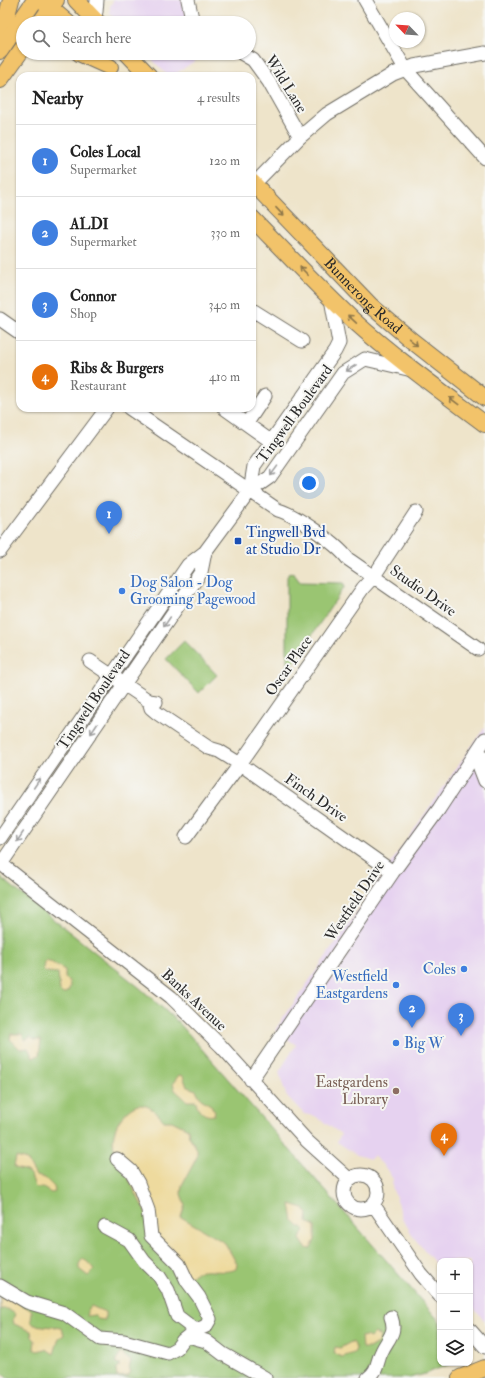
<!DOCTYPE html>
<html lang="en">
<head>
<meta charset="utf-8">
<style>
	body { margin:0; font-family:"IM FELL Double Pica",serif; background:#f6f6f6; color:#222 }
	.controls { position:absolute; right:12px; bottom:12px; display:grid; overflow:hidden; border-radius:8px; box-shadow:0 1px 3px #0004 }
	.controls button { width:36px; height:36px; display:grid; place-items:center; padding:0; border:0; border-bottom:1px solid #e0e0e0; background:#fff; color:#222; font:20px sans-serif }
	.compass { position:absolute; left:389px; top:12px; width:36px; height:36px; border-radius:50%; background:#fff; box-shadow:0 1px 3px #0004; rotate:295deg }
	.you { position:absolute; left:309px; top:483px; width:14px; height:14px; margin:-10px; border:3px solid #fff; border-radius:50%; background:#1a73e8; box-shadow:0 0 0 6px #1a73e833 }
	.badge { display:grid; place-items:center; width:26px; height:26px; border-radius:50%; background:#1a73e8; color:#fff; font-size:13px; font-weight:700 }
	.pin { position:absolute; translate:-50% -33px; filter:drop-shadow(0 1px 2px #0008) }
	.pin::after { content:''; position:absolute; top:21px; width:14px; height:12px; background:inherit; clip-path:polygon(0 0,100% 0,50% 100%) }
	.list { margin:0; padding:0; list-style:none }
	h2 { display:flex; justify-content:space-between; align-items:center; height:52px; margin:0; padding:0 16px; font-size:17px }
	h2 small { font-size:13px; font-weight:400; color:#767676 }
	.list li { display:grid; grid-template-columns:26px 1fr auto; gap:12px; align-items:center; box-sizing:border-box; height:72px; padding:0 16px; border-top:1px solid #e0e0e0 }
	.list b { display:block; font-size:15px; white-space:nowrap }
	.list p { margin:0; font-size:13px; white-space:nowrap; color:#767676 }
	.list em { font-size:13px; font-style:normal; color:#767676 }
	.icon { flex:none; width:22px; height:22px; fill:none; stroke:currentColor; stroke-width:2; stroke-linecap:round; stroke-linejoin:round }
	.map { position:relative; flex:none; width:485px; height:1378px; overflow:hidden }
	.search { position:absolute; background:#fff; box-shadow:0 1px 3px #0004; left:16px; top:16px; width:240px; height:44px; display:flex; align-items:center; gap:10px; box-sizing:border-box; padding:0 14px; border-radius:22px; color:#767676; font-size:15px }
	.panel { position:absolute; background:#fff; box-shadow:0 1px 3px #0004; left:16px; top:72px; width:240px; height:340px; border-radius:12px }
	.map>svg:first-child { display:block }
	.built { fill:#e6d2f0 }
	.green { fill:#9ac572; stroke:#62784e }
	.sand { fill:#eeda9e; stroke:#8c8264 }
	.lines { fill:none; stroke-linecap:round; stroke-linejoin:round }
	.minor-casing { stroke:#6f6c63; stroke-width:15 }
	.major-casing { stroke:#6f6c63; stroke-width:18 }
	.minor { stroke:#fff; stroke-width:13 }
	.major { stroke:#f2c36a; stroke-width:16 }
	.oneway { stroke:#8e774a }
	.oneway2 { stroke:#a0a0a0 }
	.transit-dot { fill:#1a4fb4; stroke:#f6f6f2; stroke-width:1.5 }
	.shop-dot { fill:#3f7fe0; stroke:#f6f6f2; stroke-width:1.5 }
	.education-dot { fill:#8d6e63; stroke:#f6f6f2; stroke-width:1.5 }
	.labels { text-anchor:middle; dominant-baseline:central; stroke-width:4; stroke-linejoin:round; paint-order:stroke }
	.street-label { font-size:15px; fill:#2b2b2b; stroke:#f6f6f2 }
	.transit-label { font-size:15px; fill:#164399; stroke:#f6f6f2; text-anchor:start }
	.shop-label { font-size:15px; fill:#366cbe; stroke:#f6f6f2; text-anchor:start }
	.education-label { font-size:15px; fill:#785e54; stroke:#f6f6f2; text-anchor:end }
</style>
</head>
<body>
<div class="map">
<svg width="485" height="1378" viewBox="0 0 485 1378">
	<rect width="100%" height="100%" fill="#f6f6f2"/>
	<filter id="ink" filterUnits="userSpaceOnUse"><feTurbulence type="fractalNoise" baseFrequency=".025" numOctaves="2"/><feDisplacementMap in="SourceGraphic" scale="8" xChannelSelector="R" yChannelSelector="G"/><feConvolveMatrix kernelMatrix="1 2 1 2 8 2 1 2 1" color-interpolation-filters="sRGB"/></filter>
	<filter id="wash" filterUnits="userSpaceOnUse"><feTurbulence type="fractalNoise" baseFrequency=".012" numOctaves="4" result="noise"/><feDisplacementMap in="SourceGraphic" scale="16" xChannelSelector="R" yChannelSelector="G"/><feGaussianBlur stdDeviation="0.9" result="paint"/><feColorMatrix in="noise" values="0 0 0 0 0 0 0 0 0 0 0 0 0 0 0 0 0 1.4 0 .05"/><feComposite in="paint" operator="in"/></filter>
	<g filter="url(#wash)">
		<rect width="100%" height="100%" fill="#eee4ca"/>
		<path class="built" d="M114 0H183L188 23H118L110 13V6Z
			M146 53H207L172 76H168Z
			M485 727V1321L470 1304V1261H440V1269L415 1239 402 1218 392 1186 393 1179 385 1167 374 1156 370 1159 357 1155 337 1142 341 1134 315 1116 304 1114 286 1095 279 1072 296 1045 275 1030Z"/>
		<path class="green" d="M289 573 294 574 300 582 343 583 345 586 289 669 287 666V577Z
			M184 641 217 675 199 693 166 659Z
			M0 877 140 988 179 1023 440 1322V1363H452L425 1374 409 1378H7L0 1371Z"/>
		<path class="sand" d="M47 960 65 970V978L69 981 70 987 68 991 63 994 60 991 58 973 46 972 43 970 44 962Z
			M11 1034H22L25 1040 31 1037 34 1040H41L39 1055 33 1058 28 1048 20 1049 10 1039Z
			M179 1075 183 1076 187 1087 196 1090 201 1099 212 1106V1109L215 1111 214 1115C204 1118 197 1109 196 1101H187L175 1090 173 1083Z
			M138 1105C150 1104 157 1113 164 1121H172L188 1129 189 1136 197 1149V1157L182 1185 181 1194 185 1205 181 1217 225 1243 237 1264 236 1269C222 1276 199 1264 190 1278L161 1244 115 1151C108 1134 122 1110 138 1105Z
			M16 1157 27 1160 36 1176 45 1178 54 1187 55 1192 51 1193 43 1188H35C34 1183 31 1173 26 1171 22 1169 18 1170 14 1167Z
			M290 1204 304 1208 308 1214 307 1222 315 1226V1240L310 1249 306 1248 300 1239 304 1229 302 1227H299L293 1221Z
			M83 1258 95 1269 88 1276 79 1269V1264Z
			M0 1295H4C12 1302 23 1304 32 1311L31 1321 34 1325 62 1328 64 1335 59 1338 54 1354 46 1349 37 1351 34 1349 35 1340 32 1337 31 1331 14 1324 13 1319 15 1314 8 1309H0Z
			M91 1306 105 1312V1320L98 1319 94 1315 87 1316 88 1310Z
			M375 1333 380 1336 379 1342 369 1348H362L361 1337 366 1336 370 1338Z
			M351 1342 354 1343 356 1349 354 1353 342 1357 334 1354 335 1347 340 1348Z
			M121 1353 131 1361 129 1369 131 1372 128 1376 117 1377 116 1370 121 1365 116 1364V1361Z"/>
	</g>
	<g filter="url(#ink)">
		<g class="lines">
			<defs>
				<path id="minor" d="M188 0 193 23
					M365 0 406 70 485 158
					M96 12 97 0
					M241 53 253 60 269 82 300 137
					M252 186 300 137 327 114 393 74 414 66 485 53
					M252 314 254 311 302 341
					M0 319 20 333
					M129 408 278 510C296 515 337 544 348 559L478 649
					M224 408 272 442
					M247 423 265 396
					M250 491 254 466 335 351 339 343 331 299
					M0 551 107 408
					M90 661 149 701 156 702
					M149 701 151 708 157 713 209 748 219 751 240 764 393 872
					M485 758 480 768 485 781
					M186 837 240 764 363 588 374 576 416 512
					M0 838 188 565 205 552 250 491 270 477 343 373 365 359 412 370
					M0 863 171 997 221 1046 307 1141 349 1179
					M1 864 201 572 205 552
					M251 1080 393 872 439 809 485 739
					M344 1192a17 17 0 1 1 34 0a17 17 0 1 1-34 0Z
					M373 1204 421 1274 440 1296
					M105 1227 129 1240 144 1261 159 1276 168 1290 177 1316 194 1329H199L206 1326 210 1319 199 1297 187 1281 179 1264 151 1236 148 1210 138 1183 131 1171 117 1159
					M0 1286 27 1302 64 1313 100 1339 124 1341 168 1353 177 1348 183 1340 188 1336 206 1341 223 1354 265 1378
					M470 1330 485 1347
					M368 1378C379 1370 376 1362 382 1351 388 1338 397 1333 391 1317"/>
				<g id="major">
					<path d="M41 0 68 23"/>
					<path d="M76 0 98 23"/>
					<path d="M40 23 56 0"/>
					<path d="M2 45 3 30 11 0"/>
					<path d="M0 51 35 0"/>
					<path d="M79 53 110 67"/>
					<path d="M127 53 149 76"/>
					<path d="M0 80 23 48"/>
					<path id="s1" d="M252 182 370 305 411 340 485 398"/>
					<path d="M252 218C286 253 319 288 354 321 395 358 441 391 485 424"/>
					<path d="M460 1378 485 1368"/>
				</g>
			</defs>
			<use href="#minor" class="minor-casing"/>
			<use href="#major" class="major-casing"/>
			<use href="#minor" class="minor"/>
			<use href="#major" class="major"/>
		</g>
		<defs><path id="oneway-shaft" d="M-6 0H5M1.5-3L5.5 0L1.5 3" fill="none" stroke-width="1.6" stroke-linecap="round" stroke-linejoin="round"/></defs>
		<g class="oneway">
			<use href="#oneway-shaft" transform="translate(280 212) rotate(47)"/>
			<use href="#oneway-shaft" transform="translate(304 271) rotate(-134)"/>
			<use href="#oneway-shaft" transform="translate(352 319) rotate(-137)"/>
			<use href="#oneway-shaft" transform="translate(413 342) rotate(39)"/>
			<use href="#oneway-shaft" transform="translate(454 401) rotate(-143)"/>
		</g>
		<g class="oneway2">
			<use href="#oneway-shaft" transform="translate(351 368) rotate(149)"/>
			<use href="#oneway-shaft" transform="translate(274 471) rotate(126)"/>
			<use href="#oneway-shaft" transform="translate(167 622) rotate(124)"/>
			<use href="#oneway-shaft" transform="translate(94 729) rotate(124)"/>
			<use href="#oneway-shaft" transform="translate(37 783) rotate(-56)"/>
			<use href="#oneway-shaft" transform="translate(20 837) rotate(124)"/>
		</g>
	</g>
	<rect class="transit-dot" x="234" y="537" width="8" height="8" rx="2"/>
	<g class="shop-dot">
		<circle cx="122" cy="591" r="4"/>
		<circle cx="464" cy="969" r="4"/>
		<circle cx="396" cy="985" r="4"/>
		<circle cx="396" cy="1043" r="4"/>
	</g>
	<circle class="education-dot" cx="396" cy="1091" r="4"/>
	<g class="labels">
		<g class="street-label">
			<text transform="translate(286 84) rotate(58)">Wild Lane</text>
			<text stroke="none"><textPath href="#s1" startOffset="159">Bunnerong Road</textPath></text>
			<text transform="translate(295 414) rotate(-54)">Tingwell Boulevard</text>
			<text transform="translate(423 591) rotate(35)">Studio Drive</text>
			<text transform="translate(289 666) rotate(-55)">Oscar Place</text>
			<text transform="translate(94 700) rotate(-56)">Tingwell Boulevard</text>
			<text transform="translate(316 798) rotate(35)">Finch Drive</text>
			<text transform="translate(355 901) rotate(-56)">Westfield Drive</text>
			<text transform="translate(194 1000) rotate(43)">Banks Avenue</text>
		</g>
		<g class="transit-label">
			<text x="246" y="532">Tingwell Bvd<tspan x="246" dy="17">at Studio Dr</tspan></text>
		</g>
		<g class="shop-label">
			<text x="130" y="582">Dog Salon - Dog<tspan x="130" dy="17">Grooming Pagewood</tspan></text>
			<text x="456" y="969" text-anchor="end">Coles</text>
			<text x="388" y="976" text-anchor="end">Westfield<tspan x="388" dy="17">Eastgardens</tspan></text>
			<text x="404" y="1043">Big W</text>
		</g>
		<g class="education-label">
			<text x="388" y="1082">Eastgardens<tspan x="388" dy="17">Library</tspan></text>
		</g>
	</g>
</svg>
<div class="controls">
<button>+</button>
<button>−</button>
<button><svg class="icon" aria-label="layers" viewBox="0 0 24 24"><path d="M12 4l9 5-9 5-9-5zM3 14l9 5 9-5"/></svg></button>
</div>
<svg class="compass" viewBox="-18 -18 36 36"><path d="M0-13l5 13h-10z" fill="#e53935"/><path d="M0 13l5-13h-10z" fill="#767676"/></svg>
<div class="you"></div>
<div class="pin badge" style="left:109px;top:534px;background:#3f7fe0">1</div>
<div class="pin badge" style="left:412px;top:1028px;background:#3f7fe0">2</div>
<div class="pin badge" style="left:461px;top:1036px;background:#3f7fe0">3</div>
<div class="pin badge" style="left:444px;top:1156px;background:#e8710a">4</div>
<div class="search"><svg class="icon" aria-label="search" viewBox="0 0 24 24"><circle cx="10" cy="10" r="6"/><path d="M15 15l6 6"/></svg>Search here</div>
<section class="panel">
<h2>Nearby<small>4 results</small></h2>
<ul class="list">
<li><span class="badge" style="background:#3f7fe0">1</span><div><b>Coles Local</b><p>Supermarket</p></div><em>120 m</em></li>
<li><span class="badge" style="background:#3f7fe0">2</span><div><b>ALDI</b><p>Supermarket</p></div><em>330 m</em></li>
<li><span class="badge" style="background:#3f7fe0">3</span><div><b>Connor</b><p>Shop</p></div><em>340 m</em></li>
<li><span class="badge" style="background:#e8710a">4</span><div><b>Ribs &amp; Burgers</b><p>Restaurant</p></div><em>410 m</em></li>
</ul>
</section>
</div>
</body>
</html>
